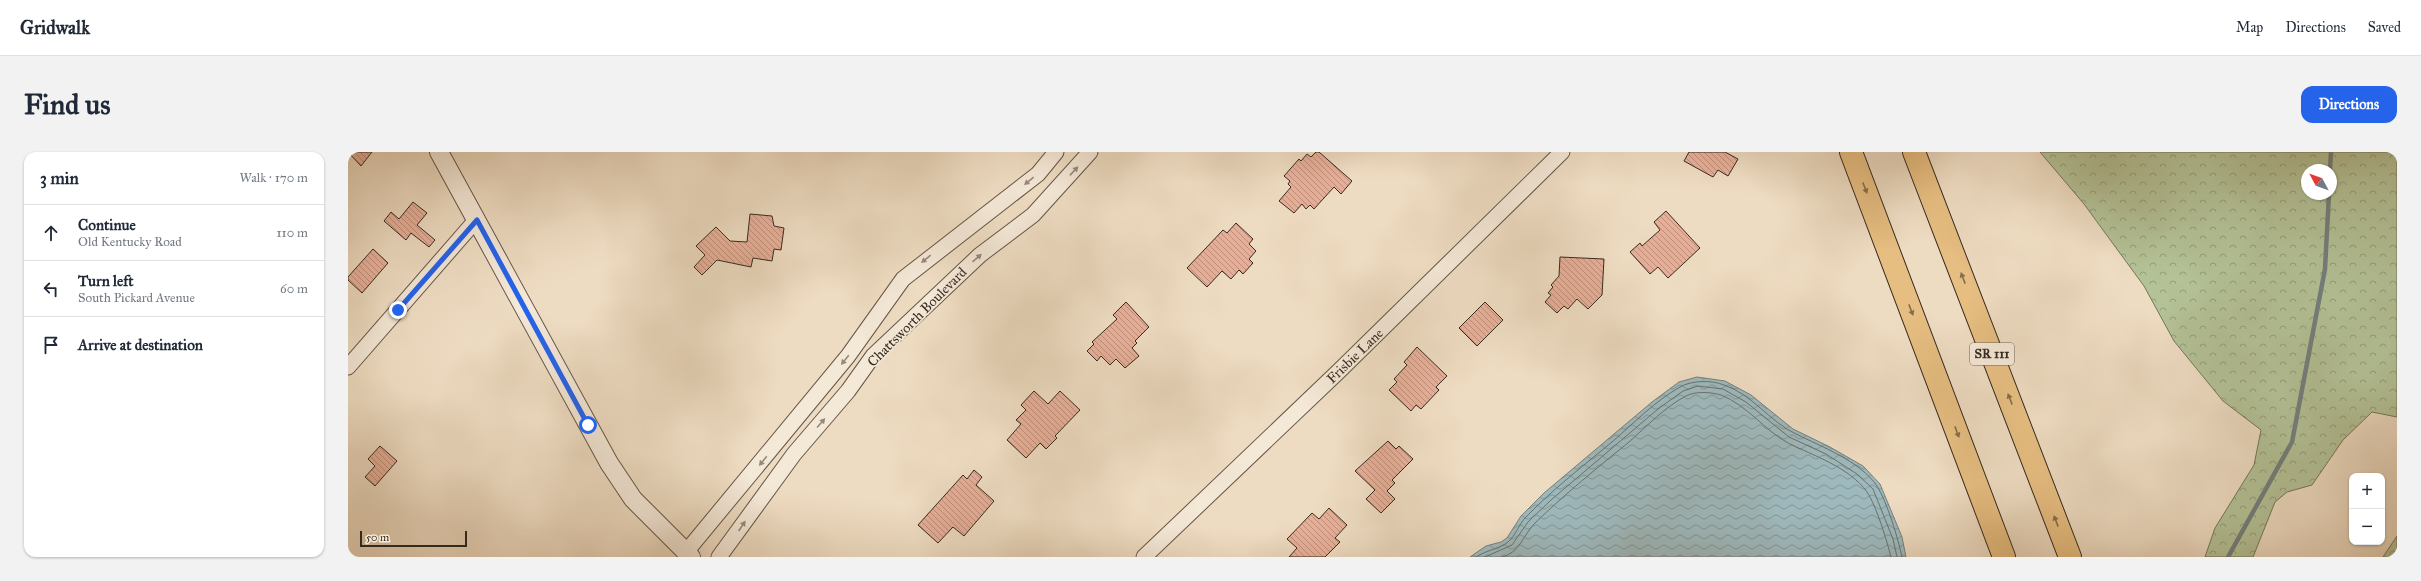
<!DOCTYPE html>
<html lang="en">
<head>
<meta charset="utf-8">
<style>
	body { margin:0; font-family:"IM FELL Great Primer",serif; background:#f2f2f3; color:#1f2937 }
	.controls { position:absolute; right:12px; bottom:12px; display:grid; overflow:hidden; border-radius:8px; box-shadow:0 1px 3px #0004 }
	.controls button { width:36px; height:36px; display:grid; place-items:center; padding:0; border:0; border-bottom:1px solid #e0e1e3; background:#fff; color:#1f2937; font:20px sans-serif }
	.compass { position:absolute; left:1953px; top:12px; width:36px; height:36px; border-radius:50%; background:#fff; box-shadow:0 1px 3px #0004; rotate:311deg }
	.scale { position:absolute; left:12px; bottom:10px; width:107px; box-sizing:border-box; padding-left:4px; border:2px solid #362a20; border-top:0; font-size:11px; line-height:14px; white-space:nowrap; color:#362a20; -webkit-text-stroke:3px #f4e8d7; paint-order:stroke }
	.stop { position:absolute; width:12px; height:12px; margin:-9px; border:3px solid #2563eb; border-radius:50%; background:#fff }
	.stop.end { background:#2563eb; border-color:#fff; box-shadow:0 1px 4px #0008 }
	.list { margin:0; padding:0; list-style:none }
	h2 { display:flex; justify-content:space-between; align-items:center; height:52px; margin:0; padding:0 16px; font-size:17px }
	h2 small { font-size:13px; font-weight:400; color:#747a83 }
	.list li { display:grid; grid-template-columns:26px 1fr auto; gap:12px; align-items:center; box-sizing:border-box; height:56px; padding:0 16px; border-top:1px solid #e0e1e3 }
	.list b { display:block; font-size:15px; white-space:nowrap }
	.list p { margin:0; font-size:13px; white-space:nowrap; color:#747a83 }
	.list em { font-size:13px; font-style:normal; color:#747a83 }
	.icon { flex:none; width:22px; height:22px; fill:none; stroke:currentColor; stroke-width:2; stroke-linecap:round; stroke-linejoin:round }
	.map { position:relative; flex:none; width:2049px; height:405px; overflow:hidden; border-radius:12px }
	header { display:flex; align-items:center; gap:24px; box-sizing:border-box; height:56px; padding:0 20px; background:#fff; border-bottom:1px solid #e0e1e3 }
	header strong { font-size:19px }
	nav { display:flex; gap:22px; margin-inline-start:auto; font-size:14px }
	.intro { display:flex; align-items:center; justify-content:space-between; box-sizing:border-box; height:96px; padding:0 24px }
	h1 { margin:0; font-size:28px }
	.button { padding:10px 18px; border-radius:12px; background:#2563eb; color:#fff; font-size:14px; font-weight:700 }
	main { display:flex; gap:24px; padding:0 24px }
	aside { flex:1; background:#fff; border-radius:12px; box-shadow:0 1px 3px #0004 }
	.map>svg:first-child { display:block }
	.forest { fill:url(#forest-crowns); stroke:#75765c; fill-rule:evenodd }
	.water { fill:url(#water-waves); stroke:#74807e }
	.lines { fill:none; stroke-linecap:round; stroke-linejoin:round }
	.shore { stroke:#6a726e; stroke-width:1 }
	.stream { stroke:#74807e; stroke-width:4.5 }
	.building { fill:url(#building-back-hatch); stroke:#362a20 }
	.minor-casing { stroke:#645648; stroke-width:17 }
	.tertiary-casing { stroke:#645648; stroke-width:20 }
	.motorway-casing { stroke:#362a20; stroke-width:24 }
	.minor { stroke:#f4e8d7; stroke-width:15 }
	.tertiary { stroke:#f4e8d7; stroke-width:18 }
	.motorway { stroke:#e7be81; stroke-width:22 }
	.oneway { fill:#95897c }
	.oneway2 { fill:#866d4c }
	.route { stroke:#2563eb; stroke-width:5 }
	.labels { text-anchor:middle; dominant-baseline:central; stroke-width:3.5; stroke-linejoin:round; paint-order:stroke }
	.shield { fill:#f4e8d7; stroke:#6f6357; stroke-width:1 }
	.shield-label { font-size:13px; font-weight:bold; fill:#362a20 }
	.street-label { font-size:14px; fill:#362a20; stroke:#f4e8d7 }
</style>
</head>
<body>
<header>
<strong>Gridwalk</strong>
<nav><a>Map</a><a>Directions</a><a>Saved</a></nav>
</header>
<div class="intro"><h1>Find us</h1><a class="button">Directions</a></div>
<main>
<aside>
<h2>3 min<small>Walk · 170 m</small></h2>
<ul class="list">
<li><svg class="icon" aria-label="ahead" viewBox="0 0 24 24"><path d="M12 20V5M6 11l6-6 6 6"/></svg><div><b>Continue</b><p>Old Kentucky Road</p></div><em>110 m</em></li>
<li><svg class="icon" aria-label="left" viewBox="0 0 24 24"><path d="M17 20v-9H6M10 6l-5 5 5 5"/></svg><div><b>Turn left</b><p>South Pickard Avenue</p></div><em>60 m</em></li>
<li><svg class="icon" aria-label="arrive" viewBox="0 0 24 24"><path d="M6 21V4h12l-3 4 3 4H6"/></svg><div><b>Arrive at destination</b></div></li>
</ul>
</aside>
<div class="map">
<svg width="2049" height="405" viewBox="0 0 2049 405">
	<defs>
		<pattern id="forest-crowns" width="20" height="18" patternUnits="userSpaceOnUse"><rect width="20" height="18" fill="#b4c297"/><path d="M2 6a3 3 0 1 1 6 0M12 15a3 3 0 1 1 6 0" fill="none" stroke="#939e7b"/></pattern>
		<pattern id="water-waves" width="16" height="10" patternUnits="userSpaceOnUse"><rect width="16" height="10" fill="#9eb9bd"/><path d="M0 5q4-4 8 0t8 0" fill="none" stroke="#829799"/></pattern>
		<pattern id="building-back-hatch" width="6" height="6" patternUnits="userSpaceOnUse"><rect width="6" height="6" fill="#e8af98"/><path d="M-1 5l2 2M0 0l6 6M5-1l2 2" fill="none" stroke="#bd8f7c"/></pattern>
	</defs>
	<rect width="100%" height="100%" fill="#eedcc2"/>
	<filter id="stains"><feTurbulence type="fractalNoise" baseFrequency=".005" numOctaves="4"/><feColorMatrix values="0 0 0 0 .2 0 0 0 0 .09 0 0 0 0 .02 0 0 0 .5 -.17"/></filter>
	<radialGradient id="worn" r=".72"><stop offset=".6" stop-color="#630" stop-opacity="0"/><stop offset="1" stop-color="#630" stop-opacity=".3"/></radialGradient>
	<path class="forest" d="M1692 0H2049V265L2024 260 1995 288 1964 333 1939 340 1927 350 1905 405H1857L1867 376 1906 313 1913 278 1875 249 1826 189 1796 134 1736 52ZM1959 18H1983V42H1959Z
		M2049 384V405H2035Z"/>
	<path class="water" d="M1349 225 1377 229 1403 243 1445 277 1482 295 1515 314 1532 332 1554 385 1558 405H1122L1138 394 1153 390 1159 386 1173 364 1196 341 1304 250 1331 230Z"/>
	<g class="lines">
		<path class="shore" d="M1128 405C1139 398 1153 396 1160 390 1168 383 1171 372 1178 365 1204 338 1235 314 1264 290 1286 271 1307 249 1332 235 1344 228 1364 228 1376 233 1404 242 1422 270 1448 282 1474 295 1512 309 1529 334 1539 350 1550 386 1554 405
			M1137 405 1164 393 1180 370 1203 348 1310 257 1335 239 1350 234 1375 237 1398 250 1441 285 1478 302 1509 322 1525 337 1545 387 1549 405
			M1154 405C1172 401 1175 383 1187 371 1217 342 1249 316 1281 290 1299 274 1317 255 1338 244 1347 239 1363 240 1373 243 1399 253 1416 278 1440 291 1466 304 1501 315 1519 340 1528 353 1539 389 1543 405"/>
		<path class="stream" d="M1982 18 1983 0
			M1880 405 1944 290 1977 117 1981 42"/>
	</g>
	<path class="building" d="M0 0H24L13 14Z
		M968 0H971L1004 29 993 42 986 35 966 57 962 53 958 57 954 52 946 61 931 49 943 35 940 32 942 29 936 24 951 7 953 9 959 2 963 5Z
		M1341 0H1377L1390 7 1380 24 1370 18 1365 25 1336 9Z
		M65 50 79 61 69 73 87 88 81 95 63 81 58 88 36 69 43 60 51 67Z
		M1318 59 1352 96 1320 126 1310 115 1302 122 1282 100 1292 91 1294 94 1312 78 1306 70Z
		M402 62 424 64 426 74 436 76 433 98 426 97 424 109 405 106 403 115 369 108 354 123 346 115 357 103 348 94 368 75 382 89 399 90Z
		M888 71 905 87 901 92 908 99 901 107 905 111 895 122 891 118 883 127 874 119 859 135 839 116 875 78 879 81Z
		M25 97 40 111 14 141 0 128V125Z
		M1212 105 1256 107 1254 143 1240 157 1229 147 1220 157 1216 154 1209 161 1197 150 1203 143 1200 141 1205 135 1203 133 1211 124Z
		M778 150 801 175 787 189 789 191 784 196 791 204 777 216 768 207 762 213 753 204 749 209 739 199 746 192 744 190 769 167 765 163Z
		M1137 150 1155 168 1129 194 1111 176Z
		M1069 195 1099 224 1088 235 1091 238 1073 257 1068 253 1063 259 1041 238 1049 230 1046 227 1059 213 1056 210Z
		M686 239 700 252 712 239 732 258 707 284 709 286 698 297 692 291 678 306 659 288 673 272 668 268 678 258 673 253Z
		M1040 289 1048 297 1051 294 1065 307 1044 328 1047 331 1039 339 1047 347 1033 361 1018 347 1027 338 1007 319Z
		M32 294 49 309 27 334 17 325 27 314 20 307Z
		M626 318 634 325 628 333 646 349 616 384 605 375 590 391 570 373 615 323 619 327Z
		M981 356 999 373 987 386 992 390 977 405H941L949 396 939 387 964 361 971 367Z"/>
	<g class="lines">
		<defs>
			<path id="minor" d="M0 215 129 67
				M338 400 500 204 555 127 690 22 708 0
				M371 405 446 302 500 239 525 204 632 103 685 63 742 0
				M796 405 991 219 1214 0"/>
			<path id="tertiary" d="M91 0 261 311 285 347 343 405"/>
			<path id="motorway" d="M1503 0 1656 405
				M1566 0 1722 405"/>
		</defs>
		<use href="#minor" class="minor-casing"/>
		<use href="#tertiary" class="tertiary-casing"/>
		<use href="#motorway" class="motorway-casing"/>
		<use href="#minor" class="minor"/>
		<use href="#tertiary" class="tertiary"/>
		<use href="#motorway" class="motorway"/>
	</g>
	<defs><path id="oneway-solid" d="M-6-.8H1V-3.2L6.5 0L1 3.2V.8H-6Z"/></defs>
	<g class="oneway">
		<use href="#oneway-solid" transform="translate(726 19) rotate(-47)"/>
		<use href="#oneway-solid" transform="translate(681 29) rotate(141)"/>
		<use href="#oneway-solid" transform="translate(629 106) rotate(-41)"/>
		<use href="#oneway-solid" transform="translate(578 107) rotate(141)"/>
		<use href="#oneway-solid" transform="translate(497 208) rotate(129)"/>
		<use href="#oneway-solid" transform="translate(473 271) rotate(-49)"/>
		<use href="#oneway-solid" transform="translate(415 309) rotate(129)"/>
		<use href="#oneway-solid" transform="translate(394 374) rotate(-56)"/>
	</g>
	<g class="oneway2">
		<use href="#oneway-solid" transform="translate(1517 36) rotate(69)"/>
		<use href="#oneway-solid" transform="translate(1615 126) rotate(-111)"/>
		<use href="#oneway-solid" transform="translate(1563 158) rotate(69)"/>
		<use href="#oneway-solid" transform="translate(1662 247) rotate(-111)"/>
		<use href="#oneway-solid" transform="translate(1609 280) rotate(69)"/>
		<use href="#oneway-solid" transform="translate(1708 369) rotate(-111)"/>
	</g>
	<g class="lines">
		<path class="route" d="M50 158 129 68 240 273"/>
	</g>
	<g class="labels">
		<rect class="shield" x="1622" y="191" width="44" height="22" rx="3"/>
		<g class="shield-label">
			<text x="1644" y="202">SR 111</text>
		</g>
		<g class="street-label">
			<text transform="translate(569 165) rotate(-45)">Chattsworth Boulevard</text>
			<text transform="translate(1007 204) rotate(-44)">Frisbie Lane</text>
		</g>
	</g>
	<rect width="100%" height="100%" filter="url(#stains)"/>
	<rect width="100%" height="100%" fill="url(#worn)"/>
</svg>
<div class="controls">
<button>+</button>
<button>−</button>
</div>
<svg class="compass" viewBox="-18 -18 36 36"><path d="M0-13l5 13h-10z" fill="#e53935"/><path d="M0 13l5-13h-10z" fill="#747a83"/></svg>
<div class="scale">50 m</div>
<div class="stop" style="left:240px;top:273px"></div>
<div class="stop end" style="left:50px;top:158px"></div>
</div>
</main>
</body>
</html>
